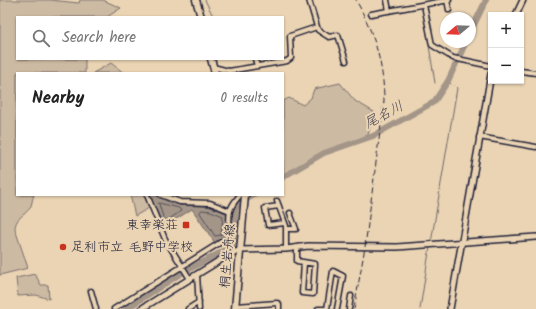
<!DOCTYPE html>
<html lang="en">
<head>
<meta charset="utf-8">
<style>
	body { margin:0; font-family:Kalam,"Klee One",sans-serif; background:#f6f6f6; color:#222 }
	.controls { position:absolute; right:12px; top:12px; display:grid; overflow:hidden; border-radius:0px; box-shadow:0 1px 3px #0004 }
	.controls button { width:36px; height:36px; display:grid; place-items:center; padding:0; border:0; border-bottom:1px solid #e0e0e0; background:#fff; color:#222; font:20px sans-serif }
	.compass { position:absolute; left:440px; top:12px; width:36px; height:36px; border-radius:50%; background:#fff; box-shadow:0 1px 3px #0004; rotate:251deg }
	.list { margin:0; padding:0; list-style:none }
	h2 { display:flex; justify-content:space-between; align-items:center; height:52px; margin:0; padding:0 16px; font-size:17px }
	h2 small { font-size:13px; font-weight:400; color:#767676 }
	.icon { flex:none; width:22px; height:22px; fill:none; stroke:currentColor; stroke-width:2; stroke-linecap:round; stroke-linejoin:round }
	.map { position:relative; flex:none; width:536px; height:309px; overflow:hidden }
	.search { position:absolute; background:#fff; box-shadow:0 1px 3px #0004; left:16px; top:16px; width:268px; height:44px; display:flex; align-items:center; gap:10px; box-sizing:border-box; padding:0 14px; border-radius:0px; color:#767676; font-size:15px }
	.panel { position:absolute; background:#fff; box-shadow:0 1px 3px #0004; left:16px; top:72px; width:268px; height:124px; border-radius:0px }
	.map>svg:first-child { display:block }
	.green { fill:#cdbaa2; stroke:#786e6e }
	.water { fill:#a39588; stroke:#6f6769 }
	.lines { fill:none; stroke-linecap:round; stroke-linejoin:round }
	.shore { stroke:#56505a; stroke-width:1 }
	.stream { stroke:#6f6769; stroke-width:1 }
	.river { stroke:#a39588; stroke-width:6 }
	.minor-casing { stroke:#22223b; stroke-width:7 }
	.tertiary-casing { stroke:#22223b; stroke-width:8 }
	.primary-casing { stroke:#22223b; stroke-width:9 }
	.minor { stroke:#ead4b3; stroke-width:4 }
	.tertiary { stroke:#ead4b3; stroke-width:5 }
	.primary { stroke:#ead4b3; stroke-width:6 }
	.rail { stroke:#22223b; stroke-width:1; stroke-dasharray:6 3; stroke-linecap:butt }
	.poi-dot { fill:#c8321e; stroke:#ead4b3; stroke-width:1.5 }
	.labels { text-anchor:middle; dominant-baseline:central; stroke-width:4; stroke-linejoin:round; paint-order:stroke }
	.poi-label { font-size:13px; fill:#22223b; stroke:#ead4b3; text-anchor:end }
	.street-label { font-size:13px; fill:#22223b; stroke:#ead4b3 }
	.water-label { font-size:14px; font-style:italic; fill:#494452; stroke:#ead4b3 }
</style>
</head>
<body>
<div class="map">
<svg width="536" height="309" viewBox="0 0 536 309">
	<rect width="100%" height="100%" fill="#ead4b3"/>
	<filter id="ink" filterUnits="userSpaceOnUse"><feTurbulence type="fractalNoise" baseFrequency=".025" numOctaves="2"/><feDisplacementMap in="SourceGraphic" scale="8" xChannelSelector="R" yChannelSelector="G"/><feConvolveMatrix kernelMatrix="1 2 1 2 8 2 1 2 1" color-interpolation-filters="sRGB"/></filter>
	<g filter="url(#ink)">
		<path class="green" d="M0 0H50L79 3 80 0H103L121 8 107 17H17V59H85V73H17V195H34C32 199 32 205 30 208 24 216 15 218 15 229L28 268 0 275Z
			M111 63 124 73H93Z
			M340 83 355 101 374 112 368 135 316 156 283 174V101L289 98 303 105 311 98 314 89Z
			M130 195H144L149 208 135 216Z
			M35 274 41 285H48L49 299 36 295 18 296 16 278Z"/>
		<path class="water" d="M150 195H159C170 209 194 204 210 207 216 208 222 212 228 214L226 236 215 243 192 209 167 225 166 223 162 226Z"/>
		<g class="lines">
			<path class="shore" d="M159 203 179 208 181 211 168 220 164 219Z
				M202 210 211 211 223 216 221 235 215 236 200 213Z"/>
			<path class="stream" d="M205 0 213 16
				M424 15 435 83
				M448 81 451 84
				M232 213H236
				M431 243 457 88 455 86
				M420 309 430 246"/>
			<path class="river" d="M470 33 486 0
				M283 177 324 153 373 136 434 102 448 81 466 42
				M126 309 180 274 233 246 236 208 239 204 254 195"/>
			<defs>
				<path id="minor" d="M309 0 318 30 329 37 338 35 346 61
					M387 0 389 11
					M447 0 449 10
					M424 5 432 45 453 58 491 66
					M371 14 449 0
					M255 59 257 66
					M213 67 229 71 287 61 291 58 290 36 317 27
					M521 71 536 73
					M479 137 536 147
					M147 195 165 239 190 279
					M161 195 180 202 210 203 230 211
					M277 201 286 226V249
					M279 206 265 208 268 225 285 223
					M286 229H296L290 213
					M297 247V261L315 264 313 294 302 293 304 263
					M197 274 199 309
					M91 291 96 309
					M235 306 277 303 279 304V309
					M114 309 226 239C231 231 228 220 230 211 232 204 236 200 240 195
					M188 309 199 302
					M318 309H327
					M327 309 333 271 343 276 337 309
					M349 309 351 296"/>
				<path id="tertiary" d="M516 15 523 0
					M141 309 230 254 241 250 286 249 308 246 397 247 536 237
					M450 309 491 74"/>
				<path id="primary" d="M196 0 201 17
					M211 59 215 73
					M235 309 245 195"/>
			</defs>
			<use href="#minor" class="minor-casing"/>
			<use href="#tertiary" class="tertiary-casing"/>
			<use href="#primary" class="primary-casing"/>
			<use href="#minor" class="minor"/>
			<use href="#tertiary" class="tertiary"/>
			<use href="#primary" class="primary"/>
			<path class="rail" d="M354 309 365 247 384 101C384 64 374 33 356 0"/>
		</g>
	</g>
	<g class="poi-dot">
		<rect x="182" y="221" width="8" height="8" rx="2"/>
		<circle cx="63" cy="247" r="4"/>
	</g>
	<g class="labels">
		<g class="poi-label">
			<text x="178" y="225">東幸楽荘</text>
			<text x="71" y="247" text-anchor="start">足利市立 毛野中学校</text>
		</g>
		<g class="street-label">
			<text transform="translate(228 256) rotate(-85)">桐生岩舟線</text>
		</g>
		<g class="water-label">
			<text transform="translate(384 115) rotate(-28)">尾名川</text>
		</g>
	</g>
</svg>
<div class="controls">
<button>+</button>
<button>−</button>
</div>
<svg class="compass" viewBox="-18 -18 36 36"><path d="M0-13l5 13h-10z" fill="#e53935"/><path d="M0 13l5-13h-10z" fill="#767676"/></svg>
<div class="search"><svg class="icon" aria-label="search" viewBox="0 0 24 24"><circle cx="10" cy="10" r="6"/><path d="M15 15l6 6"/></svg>Search here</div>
<section class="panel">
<h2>Nearby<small>0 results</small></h2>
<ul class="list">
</ul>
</section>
</div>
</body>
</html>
